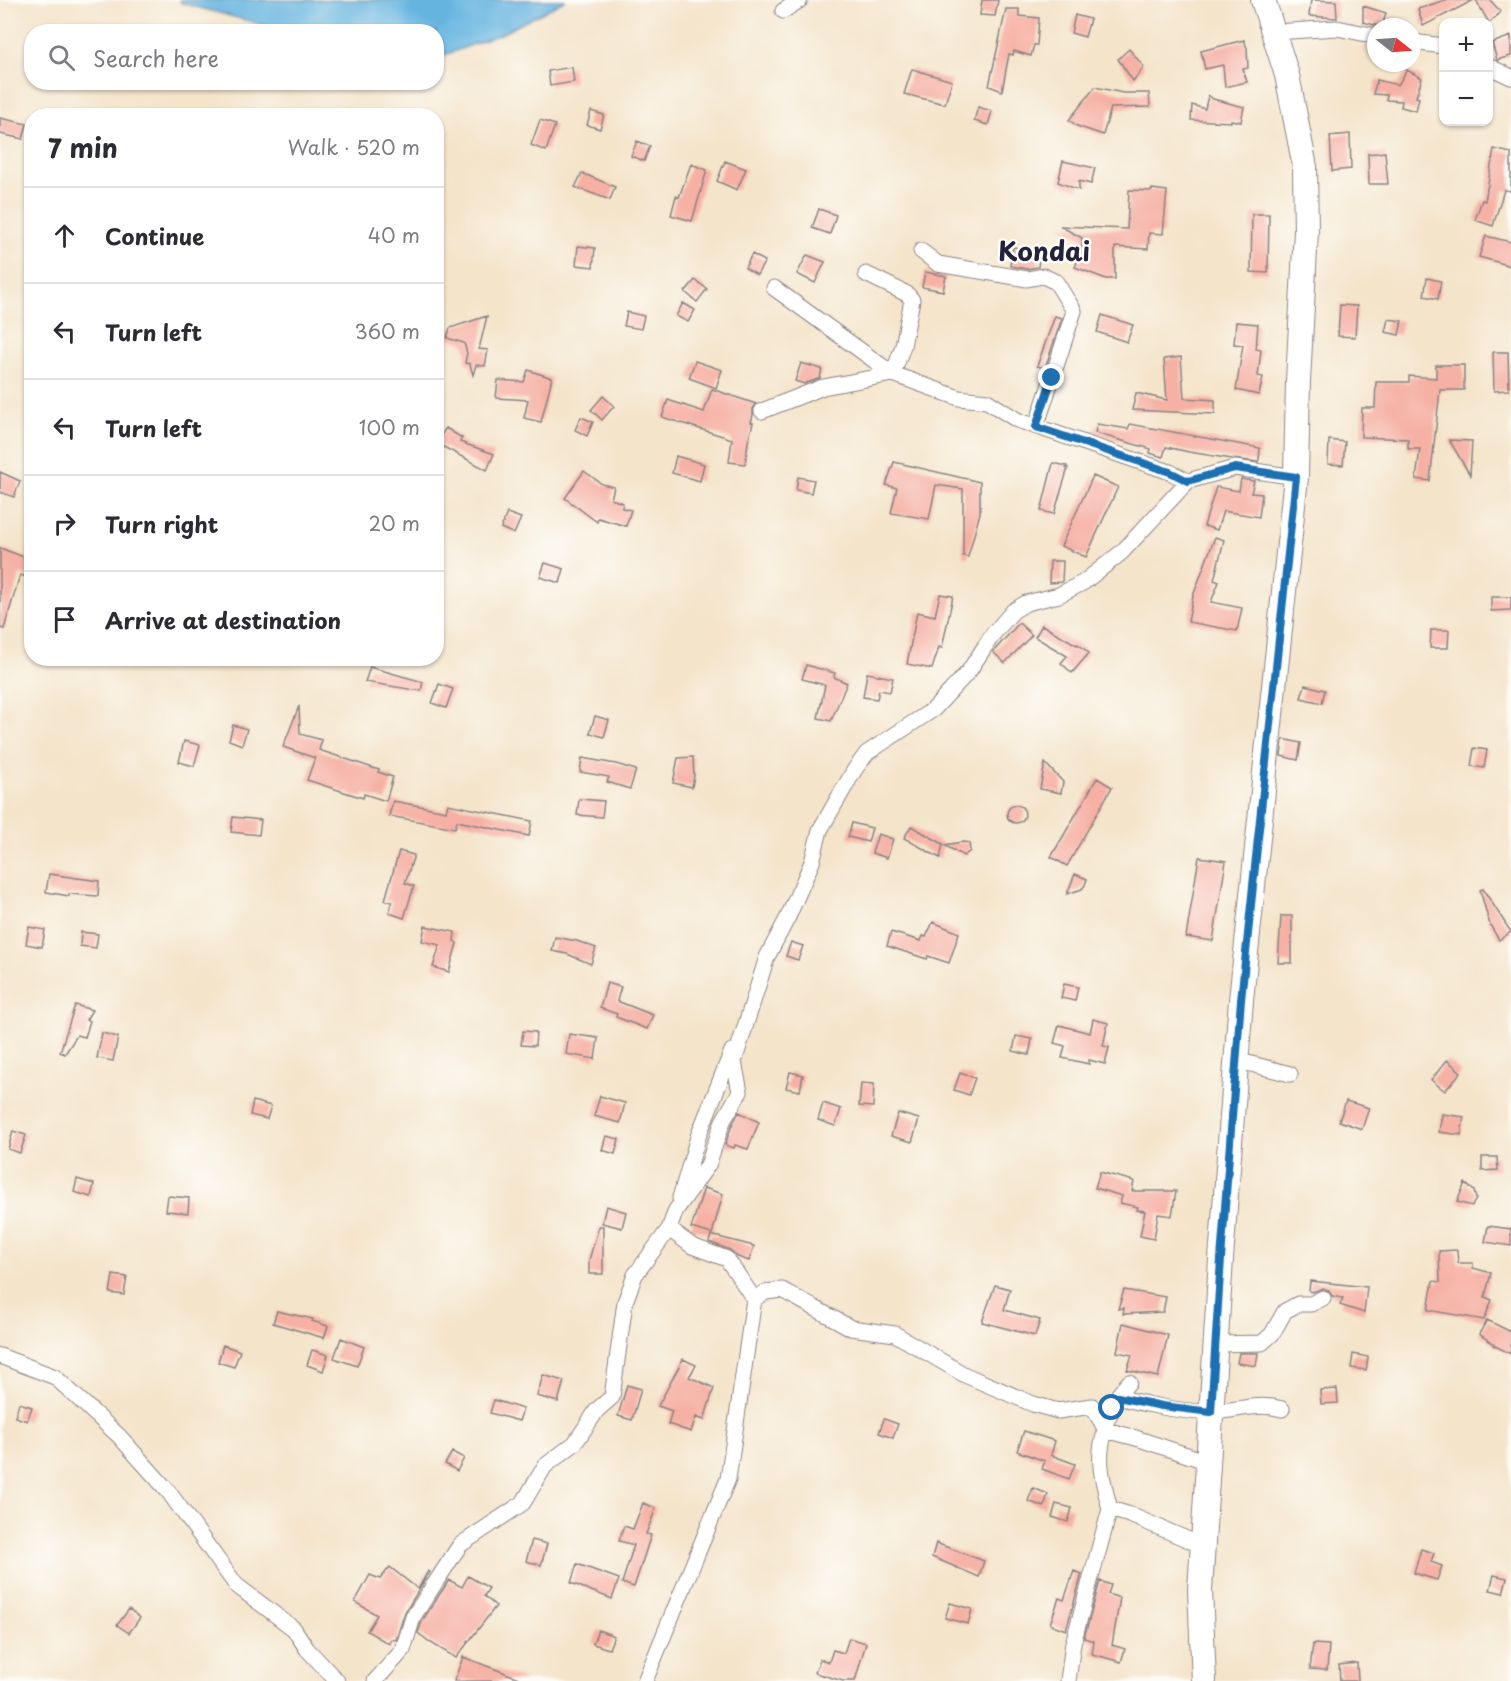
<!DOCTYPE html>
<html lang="en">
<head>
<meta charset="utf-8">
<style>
	body { margin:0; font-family:"Playpen Sans",sans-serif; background:#f7f7f7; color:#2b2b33 }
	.controls { position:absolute; right:18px; top:18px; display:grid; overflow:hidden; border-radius:12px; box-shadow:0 2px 4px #0004 }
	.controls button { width:54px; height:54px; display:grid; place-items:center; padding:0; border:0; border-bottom:2px solid #e1e1e2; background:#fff; color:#2b2b33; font:30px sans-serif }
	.compass { position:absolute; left:1367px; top:18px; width:54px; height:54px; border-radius:50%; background:#fff; box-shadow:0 2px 4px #0004; rotate:107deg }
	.stop { position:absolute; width:18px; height:18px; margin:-14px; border:4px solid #1f6fb2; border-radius:50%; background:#fff }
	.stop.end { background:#1f6fb2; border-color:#fff; box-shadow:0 2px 6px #0008 }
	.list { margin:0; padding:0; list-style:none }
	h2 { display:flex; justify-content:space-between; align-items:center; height:78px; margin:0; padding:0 24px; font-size:26px }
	h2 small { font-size:20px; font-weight:400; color:#7c7c81 }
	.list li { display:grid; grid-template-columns:39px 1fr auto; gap:18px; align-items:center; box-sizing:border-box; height:96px; padding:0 24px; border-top:2px solid #e1e1e2 }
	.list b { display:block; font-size:22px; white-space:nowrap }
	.list em { font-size:20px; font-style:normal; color:#7c7c81 }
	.icon { flex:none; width:33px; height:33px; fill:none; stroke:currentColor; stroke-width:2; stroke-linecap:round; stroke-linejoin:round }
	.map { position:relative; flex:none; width:1511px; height:1681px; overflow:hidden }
	.search { position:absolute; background:#fff; box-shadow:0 2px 4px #0004; left:24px; top:24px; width:420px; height:66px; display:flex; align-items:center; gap:15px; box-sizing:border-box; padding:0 21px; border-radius:24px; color:#7c7c81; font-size:22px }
	.panel { position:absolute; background:#fff; box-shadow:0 2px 4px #0004; left:24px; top:108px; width:420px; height:558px; border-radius:24px }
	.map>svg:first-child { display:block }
	.water { fill:#65b4e0; stroke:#446b8e; stroke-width:1.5 }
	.building { fill:#f6b0a4 }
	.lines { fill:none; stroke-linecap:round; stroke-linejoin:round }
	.minor-casing { stroke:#8b8382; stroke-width:17 }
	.primary-casing { stroke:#8b8382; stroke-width:26 }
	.minor { stroke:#fff; stroke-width:15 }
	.primary { stroke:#fff; stroke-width:24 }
	.route { stroke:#1f6fb2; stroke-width:8 }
	.labels { text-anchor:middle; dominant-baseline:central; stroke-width:5; stroke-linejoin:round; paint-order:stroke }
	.district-label { font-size:26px; font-weight:bold; fill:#22223b; stroke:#fdfcf7 }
</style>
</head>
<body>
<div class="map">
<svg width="1511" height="1681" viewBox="0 0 1511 1681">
	<rect width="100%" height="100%" fill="#fdfcf7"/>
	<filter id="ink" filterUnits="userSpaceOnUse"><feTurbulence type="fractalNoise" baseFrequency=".0167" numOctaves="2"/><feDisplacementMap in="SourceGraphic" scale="12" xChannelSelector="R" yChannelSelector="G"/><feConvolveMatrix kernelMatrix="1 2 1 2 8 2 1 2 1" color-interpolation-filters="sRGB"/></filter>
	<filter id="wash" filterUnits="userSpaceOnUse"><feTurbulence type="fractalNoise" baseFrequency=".008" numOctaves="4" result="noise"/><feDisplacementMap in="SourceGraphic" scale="24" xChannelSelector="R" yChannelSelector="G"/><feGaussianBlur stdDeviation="1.35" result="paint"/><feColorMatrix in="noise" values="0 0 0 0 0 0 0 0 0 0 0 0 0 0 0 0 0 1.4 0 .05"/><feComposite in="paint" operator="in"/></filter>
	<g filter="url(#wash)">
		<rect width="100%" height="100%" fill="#f4e4ca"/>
		<path class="water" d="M180 0H566L503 33 437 58 436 32 286 31 181 3Z"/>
		<g id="blocks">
			<path class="building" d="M982 0H998L995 16 980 15Z
				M1311 0 1336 1 1337 18 1309 16Z
				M1445 0H1474L1423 26 1418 9Z
				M1476 0H1490L1501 12 1489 23Z
				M1363 6 1386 13 1382 27 1363 22Z
				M1006 9H1019V16L1039 18 1037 45H1034L1031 56 1014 51 1013 55 1009 54 1002 91 989 86Z
				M1075 15 1090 19 1085 37 1071 33Z
				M1511 36V56L1497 60 1492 43Z
				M1244 40 1247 48 1248 68 1243 69 1247 82 1225 87 1223 65 1205 69 1201 51Z
				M1129 49 1144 67 1133 81 1118 59Z
				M572 67 574 82 550 86 548 71Z
				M912 69 952 81 945 104 904 94Z
				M1407 70 1422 78 1416 97 1419 98 1416 111 1401 107 1402 101 1386 100 1387 95 1373 94 1377 80 1398 85Z
				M1095 87 1123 93H1149L1150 107 1111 108 1103 135 1077 126 1069 120Z
				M1208 95 1213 99 1244 107 1241 122 1231 120V122L1191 120 1192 105 1205 109Z
				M978 107 992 111 988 125 974 121Z
				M591 111 604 115 600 129 587 125Z
				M0 118 27 124 23 139 0 134Z
				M540 120 555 125 546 151 531 145Z
				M1350 134 1351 169 1332 171 1330 136Z
				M637 141 650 146 644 161 631 156Z
				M1494 149 1511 153V191L1504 190 1493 226 1475 220 1482 200 1485 201Z
				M1385 152 1388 184H1369L1368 154Z
				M725 161 746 169 737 190 717 181Z
				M1063 161 1095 168 1091 184 1079 181V190L1058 182Z
				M691 164 707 170 692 221 671 215 676 196 679 197Z
				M582 173 615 187 610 200 575 187Z
				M1152 189 1167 191 1163 234 1149 233 1148 249 1115 247V279H1106L1075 267 1082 250V238L1060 226 1127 229 1129 190 1152 191Z
				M819 209 836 215 830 234 812 228Z
				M1252 214H1269L1268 273 1251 272Z
				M1486 236 1511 242V266L1479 257Z
				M578 246 595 248 593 267 576 265Z
				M1013 247 1040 252 1038 267 1027 269 1010 266Z
				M752 254 765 261 757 275 745 268Z
				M807 255 825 262 815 283 797 274Z
				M925 272 946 276 943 291 922 287Z
				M1427 278 1441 281 1438 299 1424 296Z
				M695 280 707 289 697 302 685 292Z
				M683 303 695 310 688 322 676 316Z
				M1340 305 1357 306 1355 337 1338 336Z
				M627 312 644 316 641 329 624 326Z
				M1102 315 1133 325 1127 342 1097 332Z
				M487 316 479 349 488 350 485 366 476 365 473 375 470 364 465 363 467 353 464 343 447 338 450 328Z
				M1055 316 1062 318 1045 368 1037 366Z
				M1388 319 1402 321 1399 335 1385 332Z
				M1236 322 1258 324 1256 349 1261 350 1258 376 1263 377 1259 395 1236 390 1243 345 1234 344Z
				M1493 352H1508L1509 390 1494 391Z
				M1181 357 1184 398 1215 400V414L1132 410 1136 393 1167 400 1164 359Z
				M695 361 722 370 716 388 689 378Z
				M801 363 822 369 820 378 804 384 795 381Z
				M1436 365H1464V390H1440L1430 481 1416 479 1420 449H1408V439L1361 437 1362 408H1375L1376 382H1409V376L1436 378Z
				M528 370 552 378 541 422 524 418 528 400 496 398 498 380 524 382Z
				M712 389 756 404 753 409V415L751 422 753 423 748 442 745 464 729 462 732 439 662 417 668 400 704 412Z
				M603 396 614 406 602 420 591 410Z
				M581 417 593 422 587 436 575 430Z
				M1097 424 1128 429 1130 424 1260 448 1259 459 1258 462 1232 459 1189 452 1166 447 1163 457 1150 453 1151 449 1095 433Z
				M446 428 462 438 460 442 494 454 487 470 436 443V434L441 435Z
				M1329 440 1345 442 1343 465 1328 464Z
				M1449 440 1472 441 1470 475Z
				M676 456 704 464 700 481 672 473Z
				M894 462 980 482V513L968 557 963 556V489L936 485 929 519 891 513 897 488 886 485Z
				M1053 463 1067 466 1066 468H1068L1054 514 1041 511Z
				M584 471 602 484 614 487 611 499 623 503 622 508 631 510 626 526 598 518 597 522 565 498Z
				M0 472 20 481 14 497 0 492Z
				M1093 476 1118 487 1086 557 1061 546Z
				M798 477 814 480 811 493 796 490Z
				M1241 479 1254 481 1251 493 1262 494 1259 517 1223 511 1217 530 1204 526 1216 487 1239 491Z
				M507 513 521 518 514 534 501 528Z
				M1215 537 1224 540 1214 580 1219 582 1211 602 1242 608 1237 631 1188 622 1193 596Z
				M0 548 32 560 28 577 20 575 4 629 0 628Z
				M1050 561H1063L1062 582 1049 583Z
				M545 563 564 569 560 583 540 577Z
				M940 594 953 596 942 648 939 647 932 669 907 664 917 612 935 616Z
				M1491 597H1511V610L1491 611Z
				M1019 623 1032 635 1005 663 993 652Z
				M1042 625 1077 645 1078 644 1089 653 1072 673 1061 663 1067 656 1035 637Z
				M1431 630H1449L1448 648H1430Z
				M806 665 835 673 834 677 847 683 831 721 818 718 825 685 802 679Z
				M370 667 423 682 421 691 365 682Z
				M867 673 893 678 890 692 879 690 877 699 863 697Z
				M439 684 453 689 446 708 432 703Z
				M1305 685 1325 690 1322 703 1301 698Z
				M299 706 300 734 322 740 319 750 379 770 378 772 393 777 386 801 364 794 363 798 307 780 315 758 283 747Z
				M595 716 609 720 604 737 590 733Z
				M233 725 247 729 242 745 229 740Z
				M1283 739 1301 743 1298 760 1281 756Z
				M184 741 200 745 194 766 179 762Z
				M1474 748 1487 750 1484 768 1471 766Z
				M693 757 694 776 692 787 673 783 678 758Z
				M582 758 616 764 636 770 630 789 607 782 609 777 580 772Z
				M1045 763 1063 782 1061 793 1040 789Z
				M1097 778 1112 787 1067 866 1051 857Z
				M579 799 604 801 602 817 577 815Z
				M393 801 446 811 448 804 532 821 529 836 457 821 455 828 389 816Z
				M1007 814a9 9 0 1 1 18 0a9 9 0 1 1-18 0Z
				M233 817 261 820 259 835 231 832Z
				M852 823 872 828 868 842 848 837Z
				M911 826 943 844 940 858 904 838Z
				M878 834 893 839 887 858 872 853Z
				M963 842 969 843 970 851 964 856 944 845Z
				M399 851 414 855 405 883 414 886 404 918 389 913 392 902 385 900Z
				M1199 857 1226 861 1213 941 1186 937Z
				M49 874 99 881 98 896 69 894V896L46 892Z
				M1075 874 1087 879 1085 885 1082 889 1067 894Z
				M1483 889 1511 932 1499 940 1490 925 1480 890Z
				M1281 916H1292V963H1278Z
				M933 922 959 933 949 963 928 956 927 959 887 946 891 932 921 941 923 936 926 937Z
				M425 926 455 932 454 941 457 943 449 972 433 967 440 945 422 941Z
				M29 927 45 930 42 947 26 944Z
				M81 932 98 934 96 948 80 946Z
				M555 937 577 941 596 948 591 964 567 954 552 951Z
				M791 942 803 946 798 960 786 956Z
				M607 983 621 987 617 1001 653 1015 647 1029 616 1017 617 1014 600 1008Z
				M1064 984 1078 987 1075 1001 1061 998Z
				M75 1005 92 1010 86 1020 90 1021 85 1037 77 1035 65 1054 60 1052Z
				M1093 1019 1108 1023 1103 1046 1109 1047 1105 1064 1089 1060V1064L1062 1058 1065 1046 1054 1043 1059 1025 1090 1033Z
				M523 1031 536 1032 535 1046 521 1045Z
				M102 1033 118 1037 113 1061 97 1058Z
				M569 1034 598 1038 595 1059 566 1054Z
				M1016 1036 1032 1039 1029 1055 1013 1051Z
				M1447 1060 1461 1072 1445 1091 1431 1080Z
				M790 1072 803 1075 800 1091 786 1088Z
				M960 1073 975 1078 969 1095 954 1090Z
				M861 1083 874 1084 873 1107 859 1106Z
				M600 1096 625 1103 620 1123 594 1116Z
				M253 1101 271 1106 267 1119 250 1115Z
				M1346 1101 1369 1108 1362 1129 1339 1121Z
				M823 1103 841 1109 835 1126 818 1120Z
				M739 1112 759 1122 748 1149 735 1145 734 1148 725 1145 732 1125Z
				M898 1113 919 1119 912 1142 891 1136Z
				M1442 1114 1464 1117 1461 1135 1439 1132Z
				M13 1131 26 1135 20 1153 8 1149Z
				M606 1136 619 1139 615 1154 602 1150Z
				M1482 1157H1497L1498 1170 1482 1171Z
				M1100 1172 1134 1181 1132 1191H1176L1172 1216 1158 1214 1154 1239 1140 1236 1145 1211 1137 1210 1138 1207 1120 1203 1122 1196 1095 1188Z
				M77 1179 94 1184 91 1197 74 1192Z
				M1465 1183 1474 1191 1476 1199 1472 1206 1457 1202Z
				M704 1188 723 1194 712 1234 691 1228Z
				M168 1196 189 1198 188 1213 166 1211Z
				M606 1206 626 1212 622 1228 602 1223Z
				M599 1226H603V1274H589V1260Z
				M1488 1226 1511 1229V1246L1485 1242Z
				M711 1235 754 1246 749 1261 738 1257 730 1250 709 1242Z
				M1457 1250 1458 1263H1473V1268L1491 1273 1485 1297 1492 1300 1484 1320 1428 1310 1433 1281 1440 1282 1439 1251Z
				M113 1275 127 1277 124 1295 110 1293Z
				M1310 1281 1367 1287 1364 1313 1340 1305 1343 1298 1332 1296 1328 1290 1323 1288 1313 1292 1309 1291Z
				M995 1285 1010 1289 1004 1310 1040 1320 1035 1336 982 1322Z
				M1124 1290 1166 1297 1163 1312 1123 1314 1124 1308 1118 1309Z
				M277 1311 313 1319 312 1321 328 1326 324 1338 273 1323Z
				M1487 1320 1511 1332V1354L1493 1345 1494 1344 1479 1334Z
				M1123 1323 1168 1335 1158 1377 1127 1370 1132 1355 1117 1352Z
				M341 1338 364 1347 357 1366 334 1358Z
				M223 1345 240 1351 234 1367 218 1362Z
				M312 1350 328 1355 323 1371 307 1365Z
				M1239 1353H1258L1256 1366 1237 1363Z
				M1353 1354 1368 1357 1366 1370 1351 1368Z
				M683 1359 696 1365 689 1377 714 1388 704 1420 696 1417 691 1432 668 1424 672 1411 658 1406Z
				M543 1375 564 1381 558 1402 537 1396Z
				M627 1385 641 1389 632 1420 618 1416Z
				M1337 1389 1338 1403 1321 1404 1320 1390Z
				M494 1400 523 1409 519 1421 490 1413Z
				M19 1403 32 1407 27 1421 15 1417Z
				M884 1419 898 1424 893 1438 879 1433Z
				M1024 1431 1055 1441 1051 1455 1075 1464 1069 1479 1042 1469 1045 1461 1017 1451Z
				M452 1452 464 1458 457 1471 445 1464Z
				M1033 1488 1048 1494 1044 1507 1028 1501Z
				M643 1503 656 1508 646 1534 651 1535 634 1587 622 1583 634 1545 619 1541 624 1526 633 1529Z
				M1056 1504 1072 1508 1068 1522 1052 1517Z
				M532 1540 547 1544 541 1565 526 1561Z
				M936 1543 984 1561 979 1577 932 1557Z
				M1421 1549 1434 1553 1431 1562 1442 1566 1437 1580 1414 1573Z
				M577 1564 619 1579 612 1599 571 1583Z
				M390 1567 418 1589 428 1571 430 1572 405 1612 396 1640 391 1639 389 1644 367 1631 377 1615 355 1602 370 1575 380 1579Z
				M1074 1571 1082 1574 1066 1630 1050 1624 1059 1598 1064 1600Z
				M1494 1575 1507 1578 1503 1593 1490 1590Z
				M468 1576 489 1588 484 1596 496 1606 456 1658 431 1643 418 1633 422 1621 449 1580 462 1587Z
				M1100 1581 1111 1585 1108 1594 1120 1598 1112 1645 1125 1649 1121 1662 1092 1654 1094 1641 1084 1638Z
				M950 1603 972 1609 968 1624 945 1618Z
				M129 1609 140 1618 129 1633 117 1625Z
				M598 1630 614 1636 609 1649 593 1644Z
				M849 1638 866 1643 855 1681H843L815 1673 820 1659 829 1662 833 1650 844 1653Z
				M1313 1644 1329 1645 1327 1670 1310 1669Z
				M463 1657 524 1680 523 1681H454Z
				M1357 1663 1358 1681H1340L1339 1665Z"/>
		</g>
	</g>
	<g filter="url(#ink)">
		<use href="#blocks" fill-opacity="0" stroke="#8b8382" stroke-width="1.5"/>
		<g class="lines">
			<defs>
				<path id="minor" d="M783 11 800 0
					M1275 32 1337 28 1376 36
					M1412 42 1444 46
					M1488 66 1511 77
					M921 251 938 264 1027 279 1043 276 1056 282 1074 311 1036 427
					M866 274 907 294 912 300 903 346 893 374
					M774 288 893 374 959 398 987 401 1017 420 1170 472 1188 481 1235 468 1296 477
					M762 411 823 387 893 374
					M1236 1060 1290 1074
					M680 1198 699 1134 732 1051
					M754 1299 766 1292 782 1290 851 1328 895 1334 965 1375 1033 1404 1058 1411 1092 1406 1106 1430C1095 1456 1103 1483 1110 1509L1130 1515 1203 1546
					M1215 1344 1262 1343 1272 1334 1285 1311 1298 1304H1311L1323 1298
					M0 1356 55 1377 119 1436 168 1491 236 1585 294 1629 307 1649 337 1681
					M1118 1397C1143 1404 1186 1413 1211 1412 1236 1411 1257 1402 1282 1409
					M1104 1427 1119 1394 1129 1382
					M1106 1430 1136 1438 1208 1462
					M375 1681 403 1650 413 1617 460 1545 523 1503 545 1466 575 1443 597 1410 612 1397 625 1302 635 1275 669 1229
					M645 1681 728 1479 754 1299 727 1259 692 1246 669 1229 676 1210 708 1165 723 1121 740 1092 734 1062 767 957 788 917 812 862 820 830 855 769 867 753 934 709 969 671 993 634 1013 611 1026 603 1059 595 1084 582 1122 552 1188 481
					M1068 1681 1073 1643 1110 1509"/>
				<path id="primary" d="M1204 1681 1200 1590 1221 1259 1241 1000 1296 477 1298 381 1306 231 1305 167 1287 75 1263 0"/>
			</defs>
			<use href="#minor" class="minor-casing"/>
			<use href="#primary" class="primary-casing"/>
			<use href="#minor" class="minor"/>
			<use href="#primary" class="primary"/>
		</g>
	</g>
	<g class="lines" filter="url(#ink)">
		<path class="route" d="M1052 378 1036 427 1170 472 1188 481 1235 468 1296 477 1241 1000 1221 1259 1211 1412 1162 1406 1118 1397 1112 1408"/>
	</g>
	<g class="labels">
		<g class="district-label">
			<text x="1044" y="250">Kondai</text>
		</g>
	</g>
</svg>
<div class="controls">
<button>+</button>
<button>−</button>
</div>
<svg class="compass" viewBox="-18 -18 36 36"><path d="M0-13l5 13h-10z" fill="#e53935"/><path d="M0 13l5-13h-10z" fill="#7c7c81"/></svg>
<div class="stop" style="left:1112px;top:1408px"></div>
<div class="stop end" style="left:1052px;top:378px"></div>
<div class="search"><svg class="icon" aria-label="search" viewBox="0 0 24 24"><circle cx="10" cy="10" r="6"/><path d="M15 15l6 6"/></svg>Search here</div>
<section class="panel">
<h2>7 min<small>Walk · 520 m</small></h2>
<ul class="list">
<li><svg class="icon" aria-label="ahead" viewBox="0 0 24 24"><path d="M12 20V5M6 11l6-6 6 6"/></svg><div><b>Continue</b></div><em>40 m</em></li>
<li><svg class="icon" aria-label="left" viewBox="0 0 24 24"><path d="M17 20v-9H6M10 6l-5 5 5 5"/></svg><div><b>Turn left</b></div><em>360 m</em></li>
<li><svg class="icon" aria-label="left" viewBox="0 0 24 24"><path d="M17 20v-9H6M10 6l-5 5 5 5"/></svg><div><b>Turn left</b></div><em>100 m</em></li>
<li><svg class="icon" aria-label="right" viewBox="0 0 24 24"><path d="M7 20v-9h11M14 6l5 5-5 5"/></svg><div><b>Turn right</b></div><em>20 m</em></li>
<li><svg class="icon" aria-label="arrive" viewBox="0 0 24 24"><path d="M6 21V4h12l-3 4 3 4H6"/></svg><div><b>Arrive at destination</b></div></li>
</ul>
</section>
</div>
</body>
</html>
